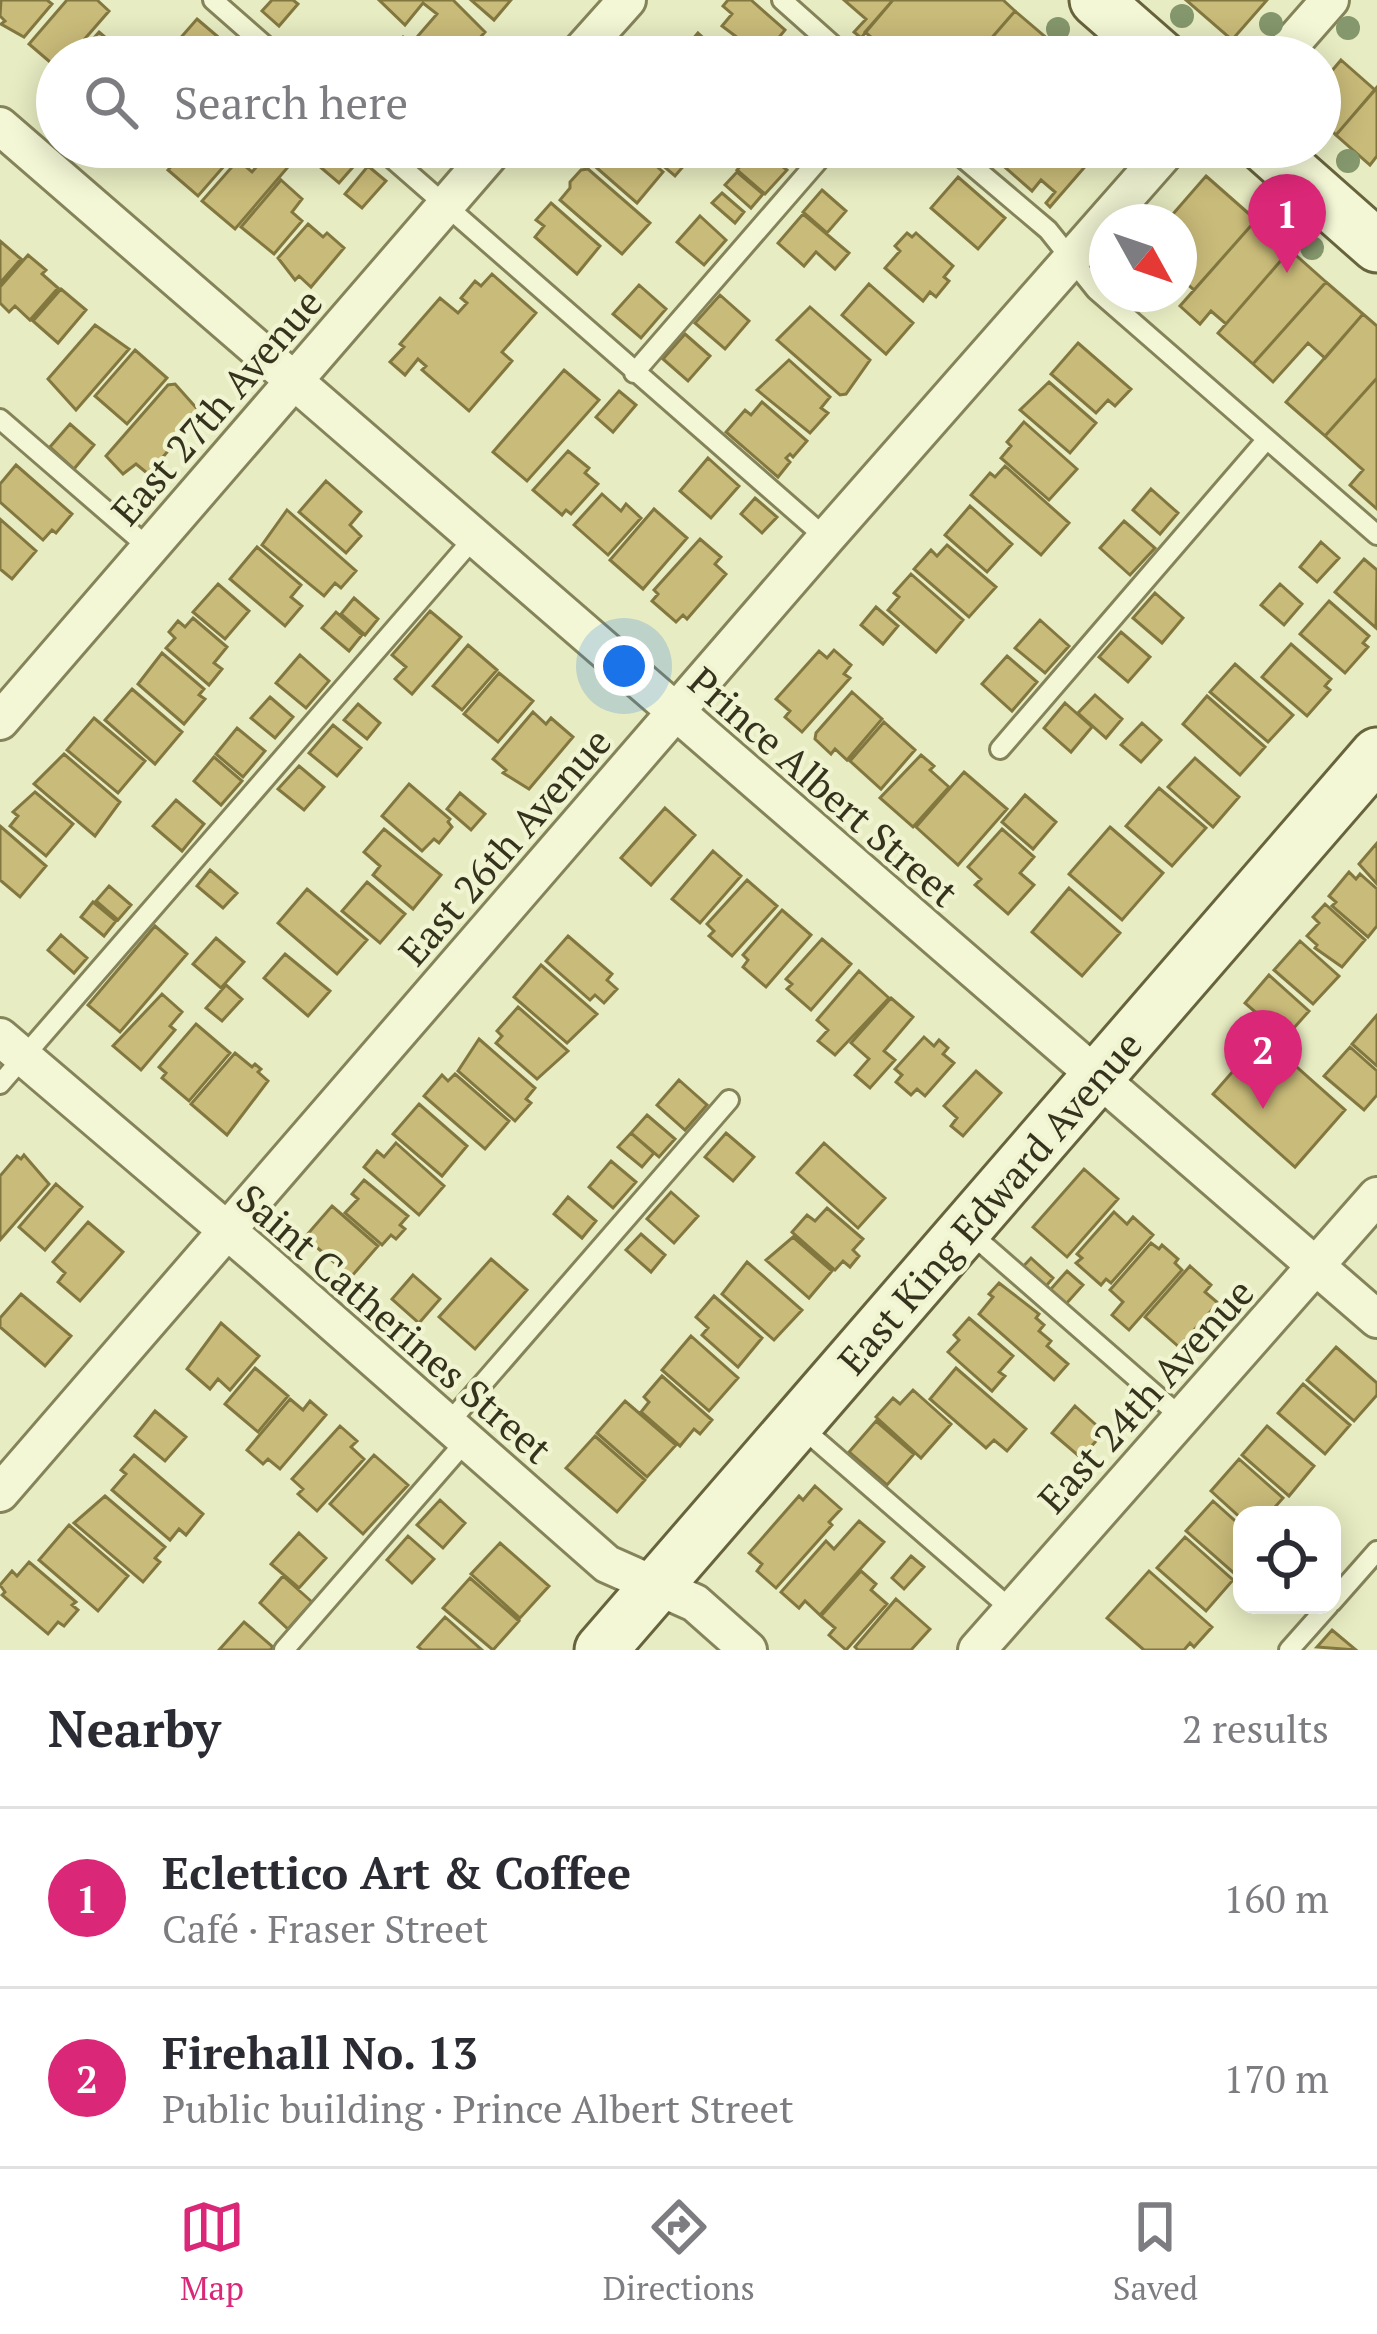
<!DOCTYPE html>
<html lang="en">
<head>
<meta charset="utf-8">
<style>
	body { margin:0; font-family:"PT Serif",serif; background:#f2f2f3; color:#2b2b33 }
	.controls { position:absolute; right:36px; bottom:36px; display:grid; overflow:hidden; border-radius:24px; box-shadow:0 6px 30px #0003 }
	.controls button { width:108px; height:108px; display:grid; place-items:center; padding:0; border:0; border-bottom:3px solid #e1e1e2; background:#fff; color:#2b2b33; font:60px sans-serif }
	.compass { position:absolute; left:1089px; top:204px; width:108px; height:108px; border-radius:50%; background:#fff; box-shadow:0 6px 30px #0003; rotate:130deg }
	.you { position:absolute; left:624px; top:666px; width:42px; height:42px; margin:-30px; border:9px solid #fff; border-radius:50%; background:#1a73e8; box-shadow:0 0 0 18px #1a73e833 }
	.badge { display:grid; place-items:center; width:78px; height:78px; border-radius:50%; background:#db2777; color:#fff; font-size:39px; font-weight:700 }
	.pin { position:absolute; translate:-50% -99px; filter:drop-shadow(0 3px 6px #0008) }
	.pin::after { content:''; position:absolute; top:63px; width:42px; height:36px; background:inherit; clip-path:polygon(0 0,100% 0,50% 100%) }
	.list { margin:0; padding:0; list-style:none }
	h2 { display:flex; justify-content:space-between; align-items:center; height:156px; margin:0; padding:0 48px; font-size:51px }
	h2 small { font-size:39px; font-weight:400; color:#7c7c81 }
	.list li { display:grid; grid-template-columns:78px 1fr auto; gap:36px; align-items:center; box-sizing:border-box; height:180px; padding:0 48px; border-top:3px solid #e1e1e2 }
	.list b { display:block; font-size:45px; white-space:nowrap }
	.list p { margin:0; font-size:39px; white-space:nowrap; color:#7c7c81 }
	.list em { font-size:39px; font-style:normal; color:#7c7c81 }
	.icon { flex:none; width:66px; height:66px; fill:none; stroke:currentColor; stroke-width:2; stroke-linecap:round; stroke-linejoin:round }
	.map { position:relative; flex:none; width:1377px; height:1650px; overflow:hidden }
	.search { position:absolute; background:#fff; box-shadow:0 6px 30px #0003; left:36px; right:36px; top:36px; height:132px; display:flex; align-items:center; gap:30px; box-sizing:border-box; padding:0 42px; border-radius:66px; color:#7c7c81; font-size:45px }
	.sheet { height:516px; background:#fff }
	nav { display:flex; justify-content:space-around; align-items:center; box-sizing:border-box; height:168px; border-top:3px solid #e1e1e2; background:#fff; font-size:33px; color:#7c7c81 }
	nav a { display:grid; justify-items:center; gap:6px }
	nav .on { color:#db2777 }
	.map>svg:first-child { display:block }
	.building { fill:#c9bb79; stroke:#837740; stroke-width:3 }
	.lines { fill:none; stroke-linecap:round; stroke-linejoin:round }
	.lane-casing { stroke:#85835a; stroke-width:24 }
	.street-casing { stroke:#85835a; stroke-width:42 }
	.secondary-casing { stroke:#67633d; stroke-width:57 }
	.lane { stroke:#f3f7d5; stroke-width:18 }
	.street { stroke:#f3f7d5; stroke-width:36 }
	.secondary { stroke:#f3f7d5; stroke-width:51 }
	.tree { fill:#85976c }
	.labels { text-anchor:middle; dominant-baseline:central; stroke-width:9; stroke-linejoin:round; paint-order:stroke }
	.street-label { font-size:39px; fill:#35331d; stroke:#f0f4d1 }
</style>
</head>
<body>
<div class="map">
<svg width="1377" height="1650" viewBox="0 0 1377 1650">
	<rect width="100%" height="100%" fill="#e7ecc2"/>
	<path class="building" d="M1 0H47L52 4 24 37 1 24 5 21 0 16Z
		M67 0H97L109 11 69 57H57V68L29 44Z
		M272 0H293L298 4 279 26 262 11Z
		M379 0H453L485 32 463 57H441L417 37 437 14 423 3 405 25Z
		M471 0H511L494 20Z
		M728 0H751L785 30 763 57 722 26 732 14 723 6Z
		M844 0H893L861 38 854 32 866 19Z
		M893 0H1003L1015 11 975 57H894L865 32Z
		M1186 0H1267L1232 40Z
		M1015 11 1069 57H975Z
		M197 19 217 36 199 57H192L176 43Z
		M99 32 114 45 106 54 110 57H77Z
		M698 33 717 50 727 39 748 57H683L680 54Z
		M403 37 426 57H385Z
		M1341 60 1375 90 1336 135 1320 121V85Z
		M1377 87V156L1370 165 1336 135Z
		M188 147H220L232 157 198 196 168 170Z
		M323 147H347L360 159 339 183 312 160Z
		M635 147 663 172 637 203 590 162 601 147Z
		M641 147H700L675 176Z
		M757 147 787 170 765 194 737 170Z
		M982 147H1102L1050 207 1046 203 1055 192 1041 180 1032 191Z
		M270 151 288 167 235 229 202 201 238 160 252 172Z
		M368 166 386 181 362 208 345 194Z
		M588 169 650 223 622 254 560 200 570 188V182L581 170Z
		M737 172 763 194 751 208 725 185Z
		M1206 176 1256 220 1194 290 1179 277V222H1166Z
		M958 177 1005 218 978 249 931 208Z
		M281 180 302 199 292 212 302 221 274 254 241 227Z
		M822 190 846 211 827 233 803 212Z
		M722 193 744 212 735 223 712 203Z
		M551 203 600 246 577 274 535 237 544 226 536 220Z
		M803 214 849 253 835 269 816 252 804 266 778 243Z
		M700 216 726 240 704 265 677 242Z
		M1256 220 1290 250 1226 324 1211 311 1200 324 1180 306Z
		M308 224 323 237 327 233 344 248 311 287 299 276 295 280 278 258Z
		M907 233 912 237 916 233 953 266 944 277 949 281 936 297 930 292 923 301 885 268 900 251 895 246Z
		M0 241 21 259 0 283Z
		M1290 250 1326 282 1253 364 1218 333Z
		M28 255 46 270 42 274 58 288 30 320 15 306 9 312 0 303V287Z
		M492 274 536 313 502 352 512 361 469 411 422 370 426 366 418 359 405 375 390 362 404 347 400 344 440 298 458 313 467 303 461 298 475 281 481 286Z
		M1326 282 1363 314 1325 358 1308 343 1273 382 1253 364Z
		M869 284 913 323 886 354 842 315Z
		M639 285 666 309 641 338 613 314Z
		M61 289 86 310 58 343 33 321Z
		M720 295 749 321 725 349 695 323Z
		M810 307 870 360 846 394 840 395 777 340Z
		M1363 314 1377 326V378L1325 436 1286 402Z
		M95 325 129 349 76 410 48 379Z
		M685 334 710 356 688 381 663 359Z
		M1078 343 1131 389 1115 406 1108 400 1096 413 1051 374Z
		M135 350 167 378 127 424 95 396Z
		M789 360 830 397 821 408 828 413 810 433 757 390Z
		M564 370 599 400 527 481 493 452Z
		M1377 378V509L1350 485 1363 470 1325 436Z
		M1049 382 1096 423 1070 453 1020 410Z
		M175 384 200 412 154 468 147 473 136 464 123 474 106 456 168 385Z
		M619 391 636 405 613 432 596 417Z
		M762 402 807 441 793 457 790 454 786 458 790 462 778 477 726 432 745 410 751 415Z
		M1024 422 1077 469 1049 500 1001 458 1011 446 1007 442Z
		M70 424 94 445 74 469 50 447Z
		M568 451 589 468 585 473 598 484 571 514 566 510 562 515 533 490Z
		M708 458 739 486 711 518 680 491Z
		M16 465 72 514 56 533 52 530 43 540 0 502V484Z
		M1005 466 1069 523 1041 555 971 495 990 473 995 477Z
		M326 481 361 512 350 525 361 536 346 553 299 512Z
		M1151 489 1178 513 1160 534 1133 510Z
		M602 494 621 511 626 504 641 518 608 555 574 525Z
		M755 498 777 517 762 533 741 514Z
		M970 506 1012 544 987 572 945 535Z
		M654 509 687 538 643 589 610 560Z
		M287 510 356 571 341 588 335 583 324 596 262 545Z
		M0 519 36 551 12 579 0 569Z
		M1124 521 1155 548 1130 575 1100 548Z
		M700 539 721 557 715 564 726 574 687 619 683 615 676 622 652 601 658 594 654 590Z
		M1321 542 1339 558 1317 582 1300 567Z
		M947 545 996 587 969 617 914 569 931 550 937 556Z
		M257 547 301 585 291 597 302 606 285 626 230 579Z
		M1364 559 1377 570 1376 628 1335 592Z
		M911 574 963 620 936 652 888 610 899 597 894 593Z
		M218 584 249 611 225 639 193 612Z
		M1280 584 1302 604 1284 625 1261 605Z
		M1155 593 1183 618 1162 643 1133 618Z
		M354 598 378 619 365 635 341 614Z
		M1329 601 1369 636 1363 643 1368 647 1345 673 1300 634Z
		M876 607 898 626 883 644 861 625Z
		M430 611 461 637 412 694 395 679 406 667 392 655Z
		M336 612 362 635 349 651 322 628Z
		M193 618 227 647 214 663 222 669 209 685 166 648 175 638 169 632 178 621 185 627Z
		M1040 620 1069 646 1045 673 1015 648Z
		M1121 632 1150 657 1128 682 1099 657Z
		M1291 644 1331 679 1325 686 1330 690 1307 716 1262 677Z
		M468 645 497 670 462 710 433 686Z
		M834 650 851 665 844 674 850 678 802 732 785 717 790 711 776 699 819 651 827 658Z
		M162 653 204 689 199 695 205 699 184 724 138 684Z
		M300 655 329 681 306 708 276 683Z
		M1007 656 1037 682 1012 711 982 684Z
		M1235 664 1293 715 1268 742 1210 692Z
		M499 673 533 701 498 742 464 714Z
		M132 689 182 732 155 764 105 720Z
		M852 692 882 719 847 760 835 749 831 754 815 739 816 733Z
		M1095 695 1122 719 1106 738 1078 713Z
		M1207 696 1265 747 1240 775 1183 724Z
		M270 697 293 717 275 738 251 718Z
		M1065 703 1092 727 1071 752 1044 728Z
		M358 704 380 723 367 739 344 720Z
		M533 712 546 724 551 718 573 737 529 789 503 773 506 770 493 759Z
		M94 718 145 761 118 793 67 750Z
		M884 722 915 750 881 789 850 761Z
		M1142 723 1161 740 1141 762 1121 745Z
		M333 725 361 748 337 776 309 753Z
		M237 728 265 751 243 777 216 754Z
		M64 754 120 802 95 836 34 784Z
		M921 755 934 766 930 770 949 787 913 827 880 798Z
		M214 757 242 781 221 805 194 781Z
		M1195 758 1239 797 1213 827 1168 787Z
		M299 766 324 787 304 810 278 789Z
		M964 772 1007 809 958 865 916 827Z
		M409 784 450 819 448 822 452 827 439 843 434 839 422 851 382 816Z
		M1159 788 1206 828 1172 866 1126 826Z
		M35 792 73 824 46 856 10 826 18 816 13 812Z
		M460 793 485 814 471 830 447 809Z
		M1025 795 1056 822 1033 849 1002 822Z
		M176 800 204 824 182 851 153 826Z
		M665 808 695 835 651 885 621 858Z
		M0 826 46 866 20 897 0 880Z
		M1110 827 1163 873 1122 920 1069 874Z
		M384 829 441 875 413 909 373 875 380 866 364 852Z
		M1002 829 1034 857 1020 873 1034 885 1008 914 975 885 981 879 968 867Z
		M1377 843V884L1359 864Z
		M713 851 741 876 700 923 672 899Z
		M210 870 237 893 223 908 197 886Z
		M1349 872 1356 879 1360 874 1377 889V926L1368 937 1332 906 1336 902 1329 896Z
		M747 880 777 906 732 956 709 936 714 931 707 924Z
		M367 882 405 914 380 943 342 911Z
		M109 886 131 905 118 920 96 901Z
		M1069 888 1120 933 1082 976 1032 932Z
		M307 889 367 940 337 974 278 923Z
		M93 902 116 921 104 936 81 917Z
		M1325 904 1365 940 1342 967 1315 948 1317 945 1307 936 1319 923 1313 917Z
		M782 910 811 935 766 987 743 967 748 960 743 955Z
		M155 926 187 954 120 1032 88 1005Z
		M61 935 87 958 74 973 48 950Z
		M568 936 612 974 607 980 617 989 604 1003 595 995 590 1000 546 961Z
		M216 938 244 962 221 988 193 964Z
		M822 939 851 964 811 1010 787 989 792 984 786 979Z
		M1300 941 1339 976 1313 1004 1274 970Z
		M285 954 330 991 308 1016 264 978Z
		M541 965 597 1014 567 1043 514 997Z
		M859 971 889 998 835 1055 818 1041 828 1030 817 1020Z
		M1269 975 1309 1011 1285 1038 1245 1003Z
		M226 985 242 999 222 1021 206 1008Z
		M162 994 182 1012 170 1026 175 1030 141 1070 113 1046Z
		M891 998 913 1017 884 1051 895 1060 870 1088 855 1075 869 1059 851 1043Z
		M518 1007 568 1051 537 1079 496 1043 502 1036 497 1031Z
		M1377 1015V1066L1352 1044Z
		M196 1024 230 1053 189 1101 162 1078 166 1073 159 1067Z
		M924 1037 934 1046 939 1040 948 1048 943 1054 954 1063 925 1096 917 1089 911 1095 896 1082 902 1075 895 1069Z
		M1263 1037 1345 1110 1295 1167 1213 1094Z
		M479 1039 535 1088 526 1099 531 1103 515 1121 458 1071Z
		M1350 1047 1377 1071V1095L1364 1110 1324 1076Z
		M235 1053 252 1067 255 1064 261 1069 258 1072 268 1081 227 1135 191 1104Z
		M976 1071 1001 1093 963 1136 951 1126 957 1118 944 1106Z
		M455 1074 509 1121 485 1149 424 1096 442 1075 448 1081Z
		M679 1080 707 1105 685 1130 657 1105Z
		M419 1104 467 1146 442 1176 393 1134Z
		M647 1115 675 1139 659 1157 631 1133Z
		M631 1133 654 1153 642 1167 618 1147Z
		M726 1133 754 1157 733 1181 705 1157Z
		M396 1143 444 1186 419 1215 364 1167 377 1151 384 1157Z
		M824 1143 885 1198 858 1228 797 1173Z
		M24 1155 49 1184 0 1240V1176L17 1156 21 1159Z
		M611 1161 636 1182 613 1208 589 1187Z
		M1084 1169 1118 1199 1067 1257 1033 1227Z
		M364 1180 408 1216 400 1225 405 1229 396 1239 391 1235 382 1245 345 1213 358 1199 352 1194Z
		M56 1184 82 1207 45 1250 19 1227Z
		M671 1192 698 1216 674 1243 647 1219Z
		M568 1197 596 1221 582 1238 554 1214Z
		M332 1206 378 1246 351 1277 305 1237Z
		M827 1208 863 1239 853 1250 859 1256 850 1267 843 1261 835 1270 792 1232 807 1215 815 1221Z
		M1114 1212 1127 1224 1133 1217 1153 1235 1111 1283 1106 1279 1101 1285 1076 1263 1082 1258 1077 1254Z
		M88 1222 123 1252 80 1301 58 1282 65 1273 53 1262Z
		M641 1234 665 1255 651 1272 626 1250Z
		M793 1237 832 1271 809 1298 766 1260Z
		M1151 1243 1159 1249 1162 1245 1178 1259 1175 1263 1182 1270 1129 1330 1112 1315 1123 1302 1110 1290Z
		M1031 1258 1053 1278 1041 1292 1018 1272Z
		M491 1259 527 1290 475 1349 439 1317Z
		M747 1262 802 1310 774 1340 722 1294Z
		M1190 1266 1211 1285 1205 1292 1218 1303 1179 1347 1145 1317Z
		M1067 1271 1083 1285 1066 1304 1050 1290Z
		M413 1275 440 1299 419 1323 392 1299Z
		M999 1283 1039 1314 1036 1318 1044 1325 1039 1331 1051 1341 1047 1346 1068 1364 1054 1380 979 1314 993 1297 989 1294Z
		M21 1294 71 1336 45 1366 0 1327V1318Z
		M714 1296 762 1338 738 1367 702 1335 708 1328 696 1317Z
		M969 1318 1013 1356 999 1372 1005 1376 992 1391 948 1352 959 1340 954 1335Z
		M221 1323 259 1356 230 1390 218 1379 210 1389 187 1369Z
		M691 1336 738 1378 709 1411 662 1370Z
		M1336 1347 1377 1383V1395L1354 1421 1307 1380Z
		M255 1368 288 1396 258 1432 225 1404Z
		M956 1368 1026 1429 1007 1451 994 1440 986 1448 930 1399Z
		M662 1376 712 1420 700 1434 694 1429 680 1446 641 1412 649 1402 644 1397Z
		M1303 1384 1350 1425 1325 1454 1278 1413Z
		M913 1390 951 1424 921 1458 876 1417 893 1398 900 1404Z
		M290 1399 303 1410 310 1401 326 1415 280 1469 268 1459 263 1464 247 1450Z
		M625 1401 676 1445 647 1477 597 1433Z
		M1075 1406 1104 1432 1081 1458 1052 1433Z
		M155 1411 186 1437 165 1461 135 1436Z
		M876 1421 914 1454 887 1485 849 1452Z
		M340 1426 357 1441 351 1447 364 1459 317 1511 298 1494 303 1489 292 1479Z
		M1267 1426 1314 1466 1289 1496 1242 1455Z
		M595 1436 645 1480 617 1512 566 1468Z
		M134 1455 203 1514 186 1535 179 1529 170 1540 112 1490 126 1474 121 1470Z
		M374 1455 408 1485 363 1534 330 1504Z
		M1239 1459 1283 1498 1268 1515H1242V1519L1211 1491Z
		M815 1486 841 1509 829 1522 832 1525 776 1588 757 1571 762 1564 749 1553 799 1496 803 1500Z
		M105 1496 165 1547 155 1558 160 1562 143 1582 74 1523Z
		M440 1500 465 1523 443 1548 417 1525Z
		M1213 1501 1242 1527V1569L1236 1575 1186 1531Z
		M859 1521 884 1542 820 1615 805 1601 799 1608 781 1592 826 1541 834 1549Z
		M69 1525 128 1576 98 1611 39 1560Z
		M299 1533 326 1558 299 1588 271 1564Z
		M408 1536 434 1559 412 1583 387 1560Z
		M1185 1537 1233 1580 1206 1611 1157 1568Z
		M500 1543 549 1586 520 1618 471 1574Z
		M911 1556 924 1567 904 1589 892 1578Z
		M29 1562 76 1602 72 1605 78 1610 64 1626 58 1622 48 1634 2 1595 5 1592 0 1585 12 1571 17 1576Z
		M861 1571 876 1584 871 1590 887 1604 846 1650 829 1635 835 1628 821 1616Z
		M1149 1571 1212 1627 1194 1647 1190 1643 1184 1650H1144L1107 1618Z
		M283 1576 312 1602 288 1629 260 1603Z
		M470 1578 519 1621 493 1650 443 1608Z
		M896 1599 930 1629 911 1650H858L855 1647Z
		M445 1617 482 1650H422L418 1647Z
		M244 1622 273 1647 270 1650H219Z
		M1332 1630 1356 1650 1317 1647Z"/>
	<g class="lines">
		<defs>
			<path id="lane" d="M213 0 278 57
				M782 0 846 57
				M379 147 826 538
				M950 147 1048 230 1096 290 1377 535
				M634 373 830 147
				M0 419 149 548
				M1000 749 1267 439
				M0 1084 473 539
				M968 1231 1181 1417
				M446 1426 729 1100
				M800 1426 1012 1610
				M1332 1602 1377 1551
				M284 1650 465 1442
				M1289 1650 1329 1605"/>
			<path id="street" d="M576 57 627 0
				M1280 57 1330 0
				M0 126 1377 1319
				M0 721 496 147
				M0 1037 257 1256 607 1564 695 1603 748 1650
				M0 1493 826 538 1170 147
				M977 1650 1377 1196"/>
			<path id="secondary" d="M1096 0 1161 57
				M1265 147 1377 246
				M601 1650 1377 754"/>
		</defs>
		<use href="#lane" class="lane-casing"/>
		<use href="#street" class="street-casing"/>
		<use href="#secondary" class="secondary-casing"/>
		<use href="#lane" class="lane"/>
		<use href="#street" class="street"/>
		<use href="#secondary" class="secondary"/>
	</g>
	<g class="tree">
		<circle cx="1182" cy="16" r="12"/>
		<circle cx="1271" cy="24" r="12"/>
		<circle cx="1348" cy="28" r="12"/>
		<circle cx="1058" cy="29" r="12"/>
		<circle cx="1348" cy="161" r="12"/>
		<circle cx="1312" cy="248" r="12"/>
	</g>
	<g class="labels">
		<g class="street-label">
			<text transform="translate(216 406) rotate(-49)">East 27th Avenue</text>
			<text transform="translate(824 786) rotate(41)">Prince Albert Street</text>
			<text transform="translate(504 846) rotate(-49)">East 26th Avenue</text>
			<text transform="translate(989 1202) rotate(-49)">East King Edward Avenue</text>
			<text transform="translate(395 1323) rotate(41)">Saint Catherines Street</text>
			<text transform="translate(1145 1395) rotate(-48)">East 24th Avenue</text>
		</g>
	</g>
</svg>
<div class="controls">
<button><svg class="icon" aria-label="locate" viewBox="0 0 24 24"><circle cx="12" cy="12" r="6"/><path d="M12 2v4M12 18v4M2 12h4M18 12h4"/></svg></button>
</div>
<svg class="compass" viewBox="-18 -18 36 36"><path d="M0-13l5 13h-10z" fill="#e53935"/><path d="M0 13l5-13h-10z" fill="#7c7c81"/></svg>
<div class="you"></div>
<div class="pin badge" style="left:1287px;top:273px">1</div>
<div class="pin badge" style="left:1263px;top:1109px">2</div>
<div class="search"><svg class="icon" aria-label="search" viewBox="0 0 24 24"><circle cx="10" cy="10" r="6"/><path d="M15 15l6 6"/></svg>Search here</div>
</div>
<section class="sheet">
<h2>Nearby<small>2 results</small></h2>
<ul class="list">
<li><span class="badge">1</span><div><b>Eclettico Art &amp; Coffee</b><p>Café · Fraser Street</p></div><em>160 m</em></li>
<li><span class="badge">2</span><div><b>Firehall No. 13</b><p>Public building · Prince Albert Street</p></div><em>170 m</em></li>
</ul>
</section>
<nav>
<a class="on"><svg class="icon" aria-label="map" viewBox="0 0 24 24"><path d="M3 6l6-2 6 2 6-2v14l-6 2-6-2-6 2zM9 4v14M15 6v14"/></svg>Map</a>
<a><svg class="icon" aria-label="directions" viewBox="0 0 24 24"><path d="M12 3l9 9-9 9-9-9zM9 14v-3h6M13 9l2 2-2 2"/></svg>Directions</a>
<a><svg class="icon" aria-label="saved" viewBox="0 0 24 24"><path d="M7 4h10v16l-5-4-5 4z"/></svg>Saved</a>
</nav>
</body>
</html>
